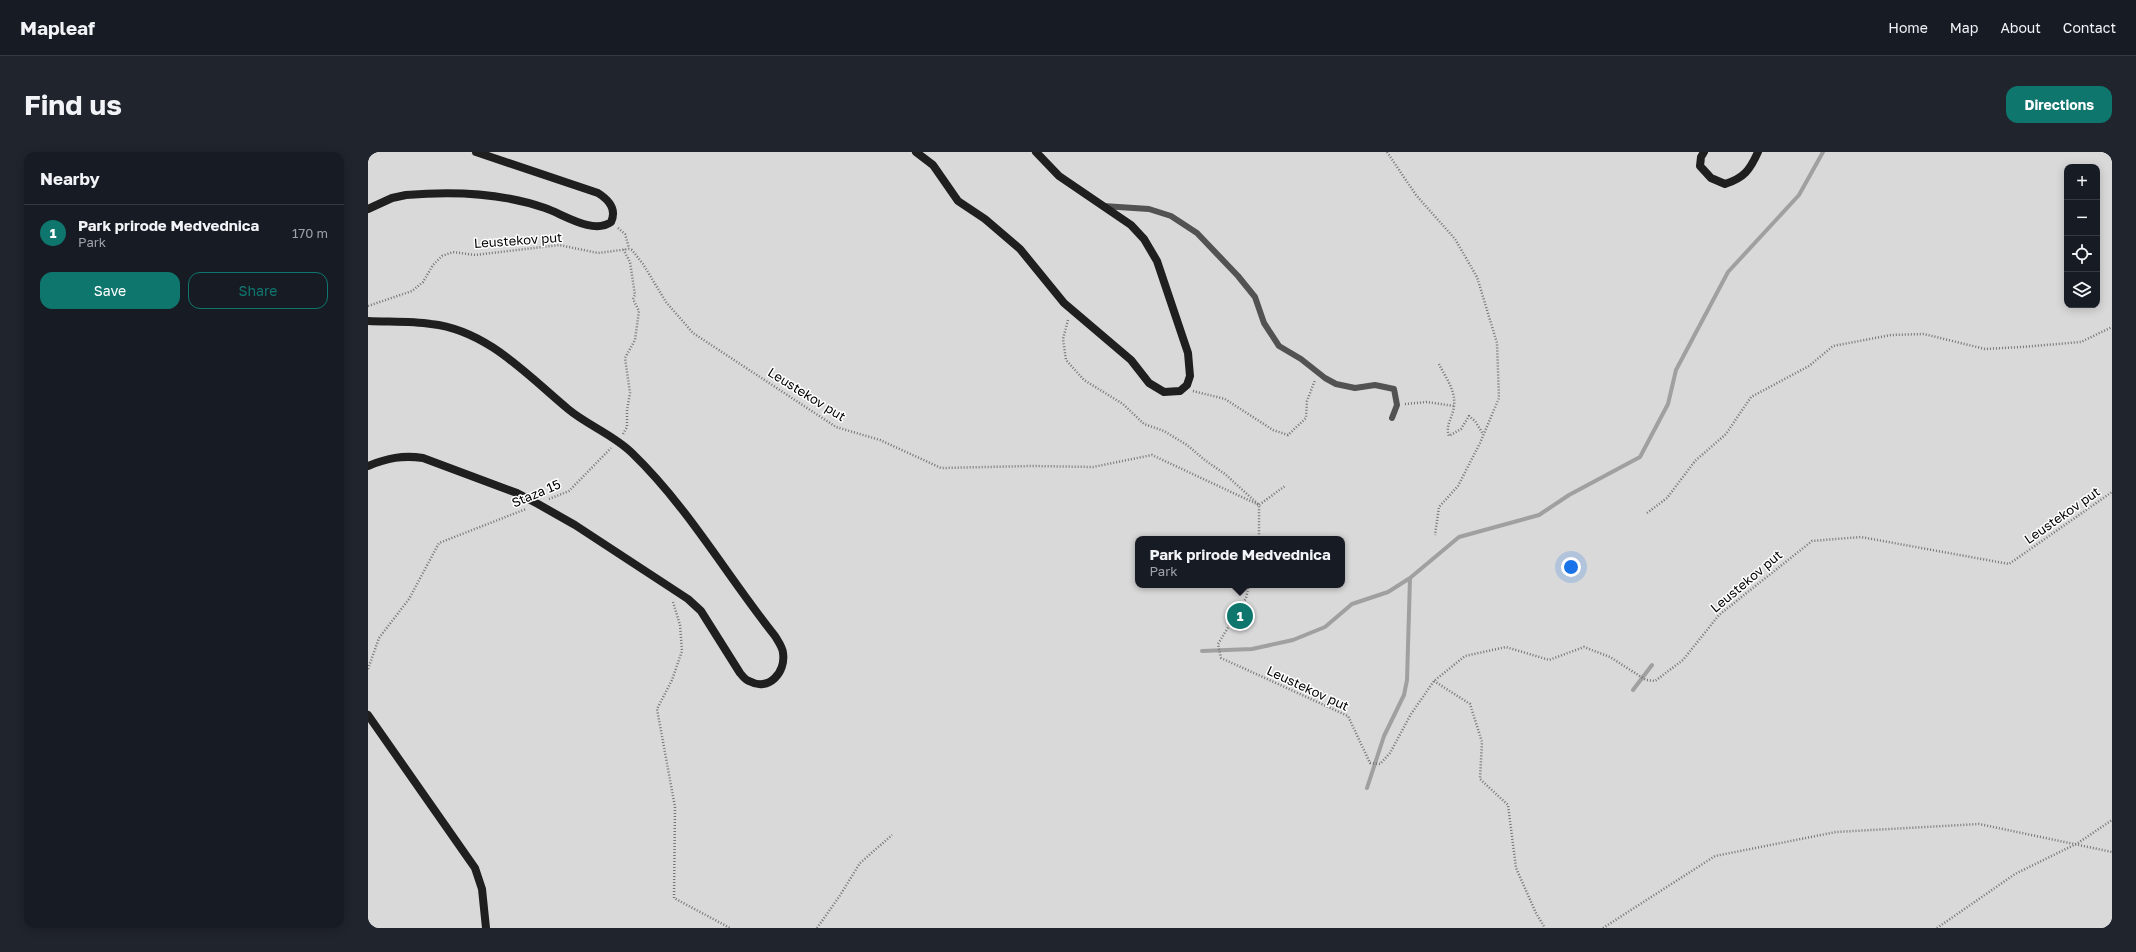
<!DOCTYPE html>
<html lang="en">
<head>
<meta charset="utf-8">
<style>
	body { margin:0; font-family:"Golos Text",sans-serif; background:#20242c; color:#f1f3f6 }
	.controls { position:absolute; right:12px; top:12px; display:grid; overflow:hidden; border-radius:8px; box-shadow:0 2px 10px #0003 }
	.controls button { width:36px; height:36px; display:grid; place-items:center; padding:0; border:0; border-bottom:1px solid #363941; background:#171b24; color:#f1f3f6; font:20px sans-serif }
	.you { position:absolute; left:1203px; top:415px; width:14px; height:14px; margin:-10px; border:3px solid #fff; border-radius:50%; background:#1a73e8; box-shadow:0 0 0 6px #1a73e833 }
	.badge { display:grid; place-items:center; width:26px; height:26px; border-radius:50%; background:#0f766e; color:#fff; font-size:13px; font-weight:700 }
	.pin { position:absolute; translate:-50% -50%; border:2px solid #fff; box-shadow:0 1px 4px #0006 }
	.popup { position:absolute; left:767px; top:384px; width:210px; height:52px; box-sizing:border-box; display:grid; place-content:center; border-radius:8px; background:#171b24; filter:drop-shadow(0 1px 3px #0005); font-size:13px; white-space:nowrap; color:#9ea1a6 }
	.popup b { font-size:15px; color:#f1f3f6 }
	.popup::after { content:''; position:absolute; left:50%; top:100%; margin-left:-8px; border:8px solid transparent; border-top-color:#171b24 }
	.list { margin:0; padding:0; list-style:none }
	h2 { display:flex; justify-content:space-between; align-items:center; height:52px; margin:0; padding:0 16px; font-size:17px }
	h2 small { font-size:13px; font-weight:400; color:#9ea1a6 }
	.list li { display:grid; grid-template-columns:26px 1fr auto; gap:12px; align-items:center; box-sizing:border-box; height:56px; padding:0 16px; border-top:1px solid #363941 }
	.list b { display:block; font-size:15px; white-space:nowrap }
	.list p { margin:0; font-size:13px; white-space:nowrap; color:#9ea1a6 }
	.list em { font-size:13px; font-style:normal; color:#9ea1a6 }
	.actions { display:flex; gap:8px; padding:12px 16px }
	.actions a { flex:1; padding:9px 0; border:1px solid #0f766e; border-radius:12px; text-align:center; font-size:14px; color:#0f766e }
	.actions .main { background:#0f766e; color:#fff }
	.icon { flex:none; width:22px; height:22px; fill:none; stroke:currentColor; stroke-width:2; stroke-linecap:round; stroke-linejoin:round }
	.map { position:relative; flex:none; width:1744px; height:776px; overflow:hidden; border-radius:12px }
	header { display:flex; align-items:center; gap:24px; box-sizing:border-box; height:56px; padding:0 20px; background:#171b24; border-bottom:1px solid #363941 }
	header strong { font-size:19px }
	nav { display:flex; gap:22px; margin-inline-start:auto; font-size:14px }
	.intro { display:flex; align-items:center; justify-content:space-between; box-sizing:border-box; height:96px; padding:0 24px }
	h1 { margin:0; font-size:28px }
	.button { padding:10px 18px; border-radius:12px; background:#0f766e; color:#fff; font-size:14px; font-weight:700 }
	main { display:flex; gap:24px; padding:0 24px }
	aside { flex:1; background:#171b24; border-radius:12px; box-shadow:0 2px 10px #0003 }
	.map>svg:first-child { display:block }
	.green { fill:#d9d9d9; fill-rule:evenodd }
	.lines { fill:none; stroke-linecap:round; stroke-linejoin:round }
	.stream { stroke:#a0a0a0; stroke-width:4 }
	.path { stroke:#747474; stroke-width:2.5; stroke-dasharray:1 2; stroke-linecap:butt }
	.service { stroke:#525252; stroke-width:6 }
	.secondary { stroke:#1f1f1f; stroke-width:8 }
	.labels { text-anchor:middle; dominant-baseline:central; stroke-width:3; stroke-linejoin:round; paint-order:stroke }
	.street-label { font-size:13px; fill:#000; stroke:#fff }
</style>
</head>
<body>
<header>
<strong>Mapleaf</strong>
<nav><a>Home</a><a>Map</a><a>About</a><a>Contact</a></nav>
</header>
<div class="intro"><h1>Find us</h1><a class="button">Directions</a></div>
<main>
<aside>
<h2>Nearby<small></small></h2>
<ul class="list">
<li><span class="badge">1</span><div><b>Park prirode Medvednica</b><p>Park</p></div><em>170 m</em></li>
</ul>
<div class="actions"><a class="main">Save</a><a>Share</a></div>
</aside>
<div class="map">
<svg width="1744" height="776" viewBox="0 0 1744 776">
	<rect width="100%" height="100%" fill="#fff"/>
	<path class="green" d="M0 0H1744V776H0ZM1699 15H1729V153H1699ZM770 387H974V433H770Z"/>
	<g class="lines">
		<path class="stream" d="M834 499 884 497 925 488 957 475 984 452 1020 440 1042 426 1091 385 1171 363 1201 343 1272 305 1300 252 1308 218 1360 120 1431 43 1455 0
			M1265 538 1284 513
			M999 636 1016 584 1036 543 1039 528 1042 426"/>
		<path class="path" d="M1019 0 1048 43 1087 87 1109 125 1129 191 1131 246 1112 291 1090 334 1071 355 1067 383
			M250 76 257 82 261 96
			M0 154 44 139 55 130 65 113 74 104 85 100 107 103 191 93 230 101 261 97 264 98 275 112 298 150 325 181 468 275 512 288 573 316 664 314 725 315 784 303 891 353V387
			M700 168 695 187 698 208 716 228 755 252 776 272 796 279 819 293 838 309 857 322 891 353 917 334
			M1071 212C1077 225 1088 238 1086 254 1085 266 1077 272 1081 284L1093 277 1101 264 1107 269 1115 282
			M825 239 857 247 905 278 920 283 938 266 939 249 947 228
			M1037 252 1059 250 1086 254
			M255 282 259 275V258L262 241 257 206 267 188 271 159 265 147 267 143 262 110 255 97
			M181 347 201 339 243 296
			M1279 361 1299 346 1327 309 1358 282 1383 245 1441 214 1465 194 1523 183 1556 182 1617 197 1654 195 1713 190 1744 175
			M881 433 878 446 850 492 853 506 980 564 1002 611 1012 612 1022 601 1043 562 1066 529 1097 504 1138 495 1181 508 1216 495 1242 505 1278 528 1287 529 1315 508 1351 463 1444 389 1493 385 1641 412 1744 340
			M305 450 312 473 314 499 304 528 289 557 307 655 306 746 362 776
			M0 517 11 486 41 447 71 391 158 357
			M1066 529 1102 552 1114 590 1112 627 1140 653 1148 716 1168 761 1177 776
			M449 776 471 745 492 711 524 683
			M1235 776 1347 704 1468 680 1611 672 1744 700
			M1569 776 1647 722 1710 691 1744 668"/>
		<path class="service" d="M735 54 781 57 803 64 829 81 870 124 887 145 896 171 911 194 933 207 957 226 968 232 987 236 1007 233 1026 237 1029 253 1024 266"/>
		<path class="secondary" d="M548 0 565 13 590 49 617 67 652 97 696 151 763 208 781 231 796 240 812 239 819 233 822 224 820 201 789 109 776 87 763 73 691 24 668 0
			M1336 0 1333 5 1332 14 1343 26 1357 32C1376 26 1382 18 1390 0
			M0 57 24 46 38 43C84 39 134 41 177 56 195 62 225 83 243 70 249 57 241 48 230 41L108 0
			M0 169C21 170 43 169 63 172 119 178 159 223 200 257 219 273 246 283 264 301 320 355 359 424 407 484 410 489 415 496 415 501 418 520 401 540 381 529 377 528 374 523 372 521L333 459 320 447 207 373 170 352 149 341 55 306C35 303 19 306 0 314
			M0 563 107 716 114 737 118 776"/>
	</g>
	<g class="labels">
		<g class="street-label">
			<text transform="translate(150 88) rotate(-4)">Leustekov put</text>
			<text transform="translate(439 242) rotate(32)">Leustekov put</text>
			<text transform="translate(168 341) rotate(-23)">Staza 15</text>
			<text transform="translate(1694 363) rotate(-35)">Leustekov put</text>
			<text transform="translate(1378 429) rotate(-40)">Leustekov put</text>
			<text transform="translate(940 536) rotate(25)">Leustekov put</text>
		</g>
	</g>
</svg>
<div class="controls">
<button>+</button>
<button>−</button>
<button><svg class="icon" aria-label="locate" viewBox="0 0 24 24"><circle cx="12" cy="12" r="6"/><path d="M12 2v4M12 18v4M2 12h4M18 12h4"/></svg></button>
<button><svg class="icon" aria-label="layers" viewBox="0 0 24 24"><path d="M12 4l9 5-9 5-9-5zM3 14l9 5 9-5"/></svg></button>
</div>
<div class="you"></div>
<div class="pin badge" style="left:872px;top:464px">1</div>
<div class="popup"><b>Park prirode Medvednica</b>Park</div>
</div>
</main>
</body>
</html>
